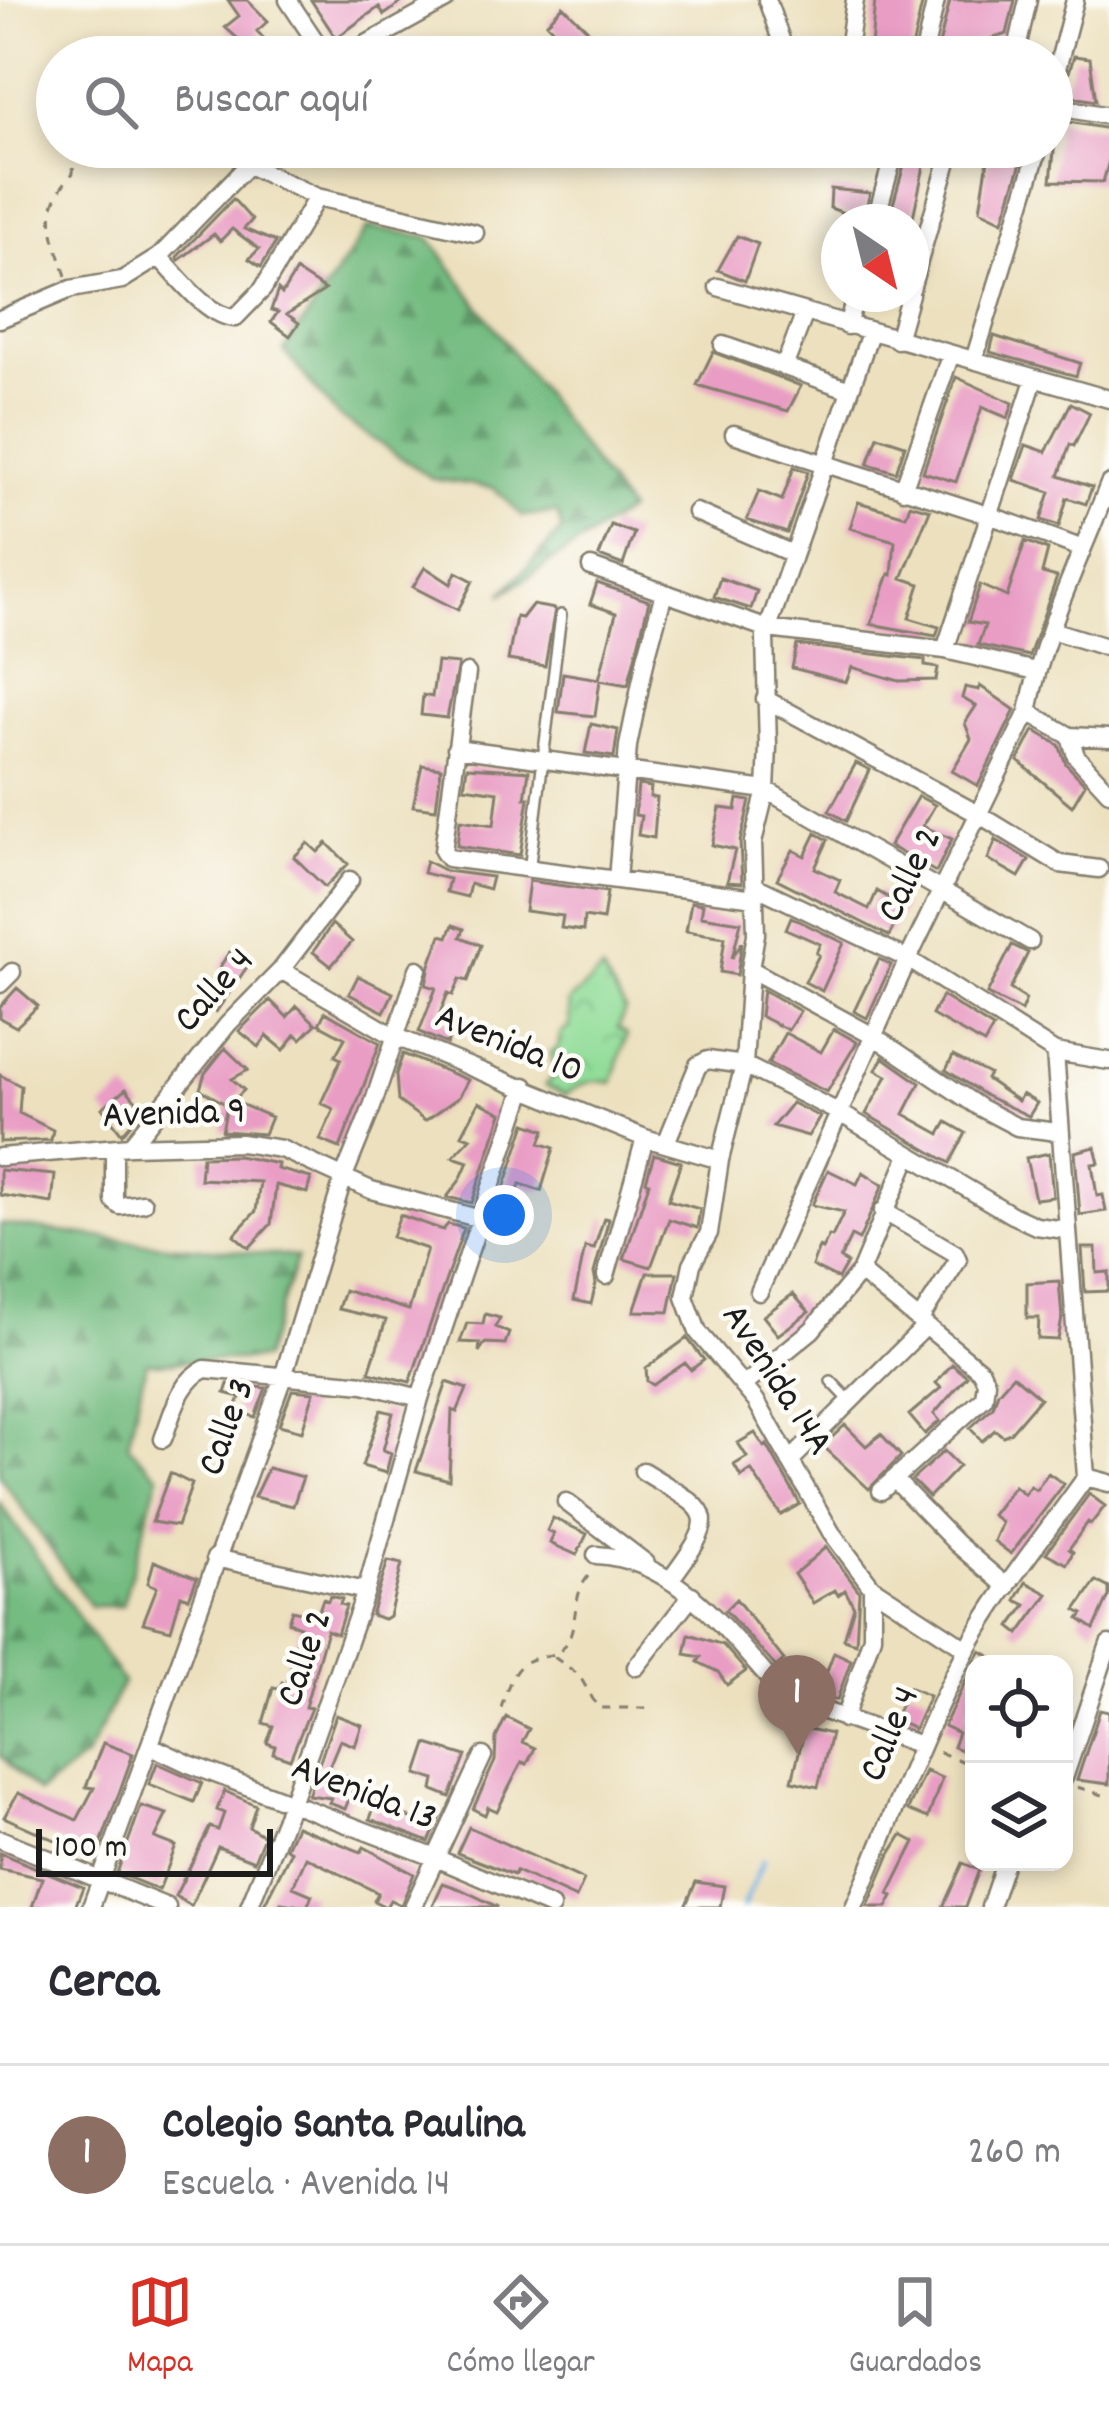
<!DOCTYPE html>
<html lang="es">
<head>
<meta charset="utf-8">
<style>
	body { margin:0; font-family:Dekko,sans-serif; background:#f7f7f7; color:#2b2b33 }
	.controls { position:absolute; right:36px; bottom:36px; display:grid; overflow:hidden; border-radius:24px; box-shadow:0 6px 18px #0003 }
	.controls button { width:108px; height:108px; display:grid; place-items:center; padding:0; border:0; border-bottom:3px solid #e1e1e2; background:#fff; color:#2b2b33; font:60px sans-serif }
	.compass { position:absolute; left:821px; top:204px; width:108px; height:108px; border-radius:50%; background:#fff; box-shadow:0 6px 18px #0003; rotate:145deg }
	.scale { position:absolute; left:36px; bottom:30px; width:237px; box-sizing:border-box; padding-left:12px; border:6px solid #1c1c1c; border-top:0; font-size:33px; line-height:42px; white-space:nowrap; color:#1c1c1c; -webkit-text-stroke:9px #fdfcf7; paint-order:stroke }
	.you { position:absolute; left:504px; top:1215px; width:42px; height:42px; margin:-30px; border:9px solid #fff; border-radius:50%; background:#1a73e8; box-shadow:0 0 0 18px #1a73e833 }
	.badge { display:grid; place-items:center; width:78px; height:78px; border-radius:50%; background:#d93025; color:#fff; font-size:39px; font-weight:700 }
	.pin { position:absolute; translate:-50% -99px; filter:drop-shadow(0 3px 6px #0008) }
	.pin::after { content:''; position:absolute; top:63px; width:42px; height:36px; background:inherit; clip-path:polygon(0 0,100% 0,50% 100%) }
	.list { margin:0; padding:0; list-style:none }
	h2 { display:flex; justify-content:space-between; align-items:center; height:156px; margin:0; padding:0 48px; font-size:51px }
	h2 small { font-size:39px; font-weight:400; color:#7c7c81 }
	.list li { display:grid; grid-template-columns:78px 1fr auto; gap:36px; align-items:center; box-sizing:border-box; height:180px; padding:0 48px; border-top:3px solid #e1e1e2 }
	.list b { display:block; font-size:45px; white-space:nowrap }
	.list p { margin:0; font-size:39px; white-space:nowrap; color:#7c7c81 }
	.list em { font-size:39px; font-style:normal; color:#7c7c81 }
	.icon { flex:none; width:66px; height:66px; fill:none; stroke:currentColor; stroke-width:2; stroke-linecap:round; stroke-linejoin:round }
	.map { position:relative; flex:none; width:1109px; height:1907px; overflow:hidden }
	.search { position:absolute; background:#fff; box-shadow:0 6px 18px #0003; left:36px; right:36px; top:36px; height:132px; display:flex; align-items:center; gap:30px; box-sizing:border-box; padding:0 42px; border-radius:66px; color:#7c7c81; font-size:45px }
	.sheet { height:336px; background:#fff }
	nav { display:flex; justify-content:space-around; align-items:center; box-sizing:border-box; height:168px; border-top:3px solid #e1e1e2; background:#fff; font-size:33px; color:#7c7c81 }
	nav a { display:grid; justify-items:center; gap:6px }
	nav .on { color:#d93025 }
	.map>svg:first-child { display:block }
	.forest { fill:url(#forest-firs); stroke:#486c4e; stroke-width:3 }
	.park { fill:url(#park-crowns); stroke:#577c5a; stroke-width:3 }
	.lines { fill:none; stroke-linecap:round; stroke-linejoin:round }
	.stream { stroke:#75b5e9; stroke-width:4.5 }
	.building { fill:#e99dc5 }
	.service-casing { stroke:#847e6d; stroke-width:14 }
	.minor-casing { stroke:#847e6d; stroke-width:21 }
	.path { stroke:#847e6d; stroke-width:3; stroke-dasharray:9 9; stroke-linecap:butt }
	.service { stroke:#fff; stroke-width:9 }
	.minor { stroke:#fff; stroke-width:16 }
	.labels { text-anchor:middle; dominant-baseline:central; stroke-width:9; stroke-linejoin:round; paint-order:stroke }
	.street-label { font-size:39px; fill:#1c1c1c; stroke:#fdfcf7 }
</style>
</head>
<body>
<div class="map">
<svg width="1109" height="1907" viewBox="0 0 1109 1907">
	<defs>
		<pattern id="forest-firs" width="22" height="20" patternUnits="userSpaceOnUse" patternTransform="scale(3)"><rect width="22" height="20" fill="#75bc81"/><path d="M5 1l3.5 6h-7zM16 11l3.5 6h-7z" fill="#5f9869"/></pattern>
		<pattern id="park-crowns" width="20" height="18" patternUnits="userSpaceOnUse" patternTransform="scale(3)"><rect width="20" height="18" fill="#92dd99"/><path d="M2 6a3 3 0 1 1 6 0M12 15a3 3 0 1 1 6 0" fill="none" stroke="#7dbd83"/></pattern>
	</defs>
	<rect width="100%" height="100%" fill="#fdfcf7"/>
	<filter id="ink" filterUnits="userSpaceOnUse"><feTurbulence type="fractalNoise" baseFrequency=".00833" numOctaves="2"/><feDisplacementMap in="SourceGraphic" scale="24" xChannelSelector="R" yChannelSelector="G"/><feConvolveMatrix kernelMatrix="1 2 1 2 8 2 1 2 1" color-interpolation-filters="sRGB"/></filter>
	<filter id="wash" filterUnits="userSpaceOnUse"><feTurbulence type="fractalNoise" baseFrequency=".004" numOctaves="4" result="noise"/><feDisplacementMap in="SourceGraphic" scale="48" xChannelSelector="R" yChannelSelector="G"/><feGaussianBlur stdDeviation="2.7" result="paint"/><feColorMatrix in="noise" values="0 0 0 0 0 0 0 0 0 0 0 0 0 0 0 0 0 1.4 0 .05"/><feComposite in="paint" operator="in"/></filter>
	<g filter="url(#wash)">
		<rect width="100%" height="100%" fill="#ece0be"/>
		<path class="forest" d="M368 227 429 237 628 511 501 595 562 530 557 513 522 516 494 488 433 479 337 415 284 351Z
			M0 1224 144 1243 297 1257 263 1359 146 1363 128 1445 159 1476 122 1606H90L0 1476Z
			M0 1503 123 1682 86 1757 38 1793 0 1755Z"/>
		<path class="park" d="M602 971 625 1010 618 1028 627 1034 612 1083C592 1078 582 1083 565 1095L545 1085 556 1074 551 1053 558 1048 560 1034 570 1027 568 1002Z"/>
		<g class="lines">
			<path class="stream" d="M743 1907 763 1860"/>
		</g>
		<g id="blocks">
			<path class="building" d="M228 0H247L268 21 257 31 280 57H258L225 27 239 16Z
				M311 0H405L384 15 379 7 336 38Z
				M875 0H923L910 57H870Z
				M950 0H1015L1007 34 963 47 962 57H936Z
				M563 6 590 32 568 46 547 23Z
				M1074 56 1090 58 1096 101 1062 95Z
				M1057 120 1109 129V161L1103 182 1051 181Z
				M990 147H1026L1003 221 980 210Z
				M906 158 924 166 912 222H888Z
				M831 189 870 193 863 220 830 208Z
				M233 199 252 220 244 229 276 242 261 267 249 259 259 249 232 229 220 241 214 234 179 260 177 257Z
				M737 236 758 244 745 281 718 270Z
				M296 271 325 290 287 314 299 323 290 336 271 322 278 312 271 310 278 290 282 294Z
				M994 336 1080 363 1076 376 990 352Z
				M713 352 801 386 788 411 697 385Z
				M956 377 1013 403 1008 418 982 407 956 482 923 472Z
				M1071 403 1090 413 1074 446 1070 444 1059 476 1092 487 1086 504 1067 498 1059 526 1041 520 1050 492 1014 480 1026 445 1046 452Z
				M878 436 905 445 896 472 868 464Z
				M794 467 808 472 787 533 747 520 759 491 782 500Z
				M858 502 906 516 910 504 930 510 902 578 920 584 909 618 939 627 936 636 871 624 889 574 892 575 895 541 850 528Z
				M611 525 634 533 623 565 599 556Z
				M1025 541 1048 550 1042 573 1057 577 1029 656 978 645 985 625 968 622 980 585 1007 597Z
				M425 567 451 584 456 572 473 581 458 610 413 587Z
				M720 578 757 591 751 609 714 597Z
				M597 583 649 601 628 685 600 680 595 716 558 712 563 673 599 679 616 613 590 604Z
				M532 605 555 609 545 666 508 660 516 617 522 618Z
				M797 645 925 660V666L938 668 936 680 899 681 852 667 846 682 792 668Z
				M437 662 458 664 447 718 421 715 423 695 432 697Z
				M980 686 1015 710 978 786 952 771 971 739 965 723 976 706 962 698 965 687 979 690Z
				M591 724 618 730 614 757 585 753Z
				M1034 730 1059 745 1066 764 1085 784 1072 806 1018 761Z
				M856 763 870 770 846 821 829 811Z
				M422 765 441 768 436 809 413 806Z
				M467 767 529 771 525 798H529L520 855 457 846 460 820 494 825 498 792 464 787Z
				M638 785 651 787 650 797 657 798 654 838 638 835 641 816 635 815Z
				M918 796 935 805 923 826 952 839 936 872 889 846Z
				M738 799 750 801 740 842 742 883 727 882 735 850 712 845 720 808 736 810Z
				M816 833 828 840 815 868 840 880 835 892 869 909 877 891 904 907 889 936 777 879 793 850 805 856Z
				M996 840 1029 860 1019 877 988 859Z
				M308 843 318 852 327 843 348 864 325 887 294 857Z
				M426 861 446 871 492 877 489 889 470 884 467 897 446 892 449 879 423 873Z
				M529 881 607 892 603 920 584 917 583 931 561 928 563 916 525 911Z
				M691 902 703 904 701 916 741 922 732 958 742 942 737 975 720 972 725 937 686 931Z
				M791 917 844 943 822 991 805 982 819 955 816 953 820 944 786 929Z
				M332 924 352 942 331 966 313 952Z
				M453 925 464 929 461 937 481 945 468 981 460 979 453 995 448 993 438 1018 455 1024 447 1044 419 1032 436 988 426 985 430 965 441 935 448 937Z
				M1012 945 1028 953 1010 989 1026 999 1021 1011 987 994Z
				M229 952 249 964 216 1012 203 1002 224 969 220 967Z
				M879 959 891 965 867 1018 854 1011Z
				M358 976 393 993 384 1012 349 994Z
				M17 988 38 1006 16 1027 0 1018V1007Z
				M763 990 800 1011 788 1030 760 1016Z
				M942 996 993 1028 984 1044 932 1015Z
				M270 1000 287 1017 297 1006 316 1024 301 1039 296 1034 284 1050 267 1036 259 1047 239 1031Z
				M325 1012 380 1043 340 1148 320 1140 334 1109 321 1103 341 1059 335 1056 345 1038 319 1024Z
				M834 1029 857 1042 827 1092 768 1063 785 1033 821 1052Z
				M225 1048 248 1070 232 1079 244 1090 233 1101 271 1117 264 1134 222 1131 227 1105 200 1089 205 1073Z
				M403 1054 468 1080 459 1097 425 1121 398 1101 396 1074Z
				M953 1056 989 1074 986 1079 1018 1101 1022 1094 1037 1103 1029 1116 986 1096 946 1070Z
				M883 1057 920 1083 904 1114 940 1134 947 1122 966 1133 950 1163 866 1114 887 1076 876 1070Z
				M0 1075 21 1086 19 1113 53 1130 51 1140 0 1142Z
				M126 1089 143 1109 122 1134 102 1108Z
				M479 1102 502 1113 472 1203 447 1197 460 1180 468 1162 453 1157 471 1138 462 1135Z
				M792 1103 820 1117 808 1136 773 1126Z
				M526 1123 545 1130 540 1143 554 1148 541 1191 520 1184 509 1217 518 1221 511 1241 489 1233Z
				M1095 1147 1099 1163 1092 1164 1097 1196 1103 1195 1106 1211 1080 1215 1075 1152Z
				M1049 1153 1053 1197 1035 1199 1026 1158Z
				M654 1154 681 1162 668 1200 700 1209 697 1228 669 1219 651 1267 624 1259 649 1183 646 1181Z
				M238 1156 278 1164 277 1169 311 1178 307 1193 276 1185 271 1224 249 1248 234 1235 256 1211 260 1182 200 1179 202 1157Z
				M0 1170 55 1175 52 1203 0 1195Z
				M828 1170 857 1184 863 1172 883 1185 859 1240 851 1236 840 1259 847 1263 838 1279 812 1266 819 1247 822 1249 829 1236 832 1237 844 1212 812 1205Z
				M400 1215 443 1230 448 1224 464 1228 410 1382 369 1372 386 1320 338 1309 344 1290 409 1310 427 1249 392 1237Z
				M604 1218 609 1219 594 1273 596 1284 591 1304 574 1300 585 1247 594 1249Z
				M1082 1248H1096L1097 1273 1109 1272V1291L1085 1292Z
				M647 1273H677L669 1312 634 1311Z
				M1059 1281 1062 1318 1058 1340 1038 1339 1039 1318H1027V1283Z
				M793 1294 809 1312 778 1335 763 1316Z
				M485 1314 500 1318 495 1327 509 1333 505 1344 485 1343 479 1352 480 1343 460 1342 467 1323 483 1324Z
				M687 1338 704 1360 691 1370 685 1363 653 1385 647 1381 646 1368Z
				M952 1364 967 1376 934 1414 940 1421 925 1434 909 1415 941 1388 936 1383Z
				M1013 1375 1040 1398 1010 1433 1003 1436 995 1430 982 1441 970 1428 993 1407 998 1392Z
				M447 1382 467 1389 457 1412 452 1410 449 1480 416 1471Z
				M228 1384 266 1388 255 1417 235 1411 240 1397 225 1393Z
				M292 1390 314 1392 302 1431 279 1425Z
				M381 1410 393 1413 383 1450 391 1453 386 1473 362 1466Z
				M845 1425 866 1446 881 1434 901 1456 869 1489 823 1446Z
				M755 1433 764 1447 767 1445 800 1504 781 1515 751 1470 741 1477 734 1465 747 1457 738 1443Z
				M944 1451 959 1466 929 1497 912 1480Z
				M268 1468 303 1477 293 1506 254 1497Z
				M170 1473 192 1484 177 1526 152 1522Z
				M1048 1473 1064 1484 1011 1554 994 1541 1002 1522 992 1515 1014 1486 1024 1494 1030 1486 1036 1490Z
				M1089 1494 1105 1506 1091 1524 1088 1522 1069 1549 1073 1552 1067 1564 1046 1553Z
				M553 1518 587 1534 577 1555 550 1543 554 1534 547 1531Z
				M826 1547 859 1591 856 1643 844 1639 854 1607 845 1590 838 1595 835 1590 813 1603 794 1574Z
				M154 1561 197 1578 189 1598 181 1595 171 1630 143 1623 157 1587 148 1583Z
				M388 1561 402 1564 389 1616 384 1619 371 1615Z
				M1096 1581 1109 1588V1596L1094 1629 1079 1619 1083 1614 1076 1610Z
				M1026 1582 1048 1594 1019 1634 1010 1627 1026 1605 1016 1600Z
				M330 1596 342 1599 340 1604 346 1606 337 1634 327 1630 305 1707 311 1708 290 1759 273 1753 275 1746 267 1743 273 1726 263 1723 273 1688 279 1689 282 1682 286 1684 300 1626 288 1622 292 1610 317 1616 323 1599 328 1601Z
				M736 1599 784 1660 776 1667 725 1610Z
				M689 1634 723 1645 746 1671 727 1685 718 1672 698 1662 701 1657 685 1654Z
				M981 1651 1004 1664H974V1699L967 1713 974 1717 966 1733 972 1735 966 1752 953 1747 958 1733 944 1726 961 1690 976 1659Z
				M834 1652 851 1660 837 1700 818 1695Z
				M909 1687 929 1696 914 1729 894 1719Z
				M1100 1710 1109 1712V1784L1077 1780Z
				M336 1715 362 1725 355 1746 340 1740 328 1769 356 1781 345 1809 329 1803 331 1798 308 1795Z
				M506 1717 529 1729 522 1742 535 1748 527 1764 522 1762 497 1811 488 1807 485 1815 473 1809 495 1761 496 1738Z
				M805 1728 831 1734 818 1787 792 1781Z
				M103 1743 133 1754 95 1860 61 1850 64 1844 4 1817 18 1793 77 1820 94 1788 86 1787Z
				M427 1744 466 1756 450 1797 433 1790 435 1780 417 1774Z
				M157 1763 202 1783 194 1802 149 1784Z
				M925 1771 942 1778 928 1818 908 1810Z
				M224 1791 256 1805 249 1827 264 1836 254 1861 218 1847 191 1906 175 1896 210 1827 218 1830 224 1813 217 1810Z
				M376 1801 421 1823 426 1811 441 1816 429 1842 370 1819Z
				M141 1806 167 1814 155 1838 176 1846 159 1890 117 1873Z
				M296 1826 361 1852 364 1847 414 1874 401 1905 390 1900 386 1907 374 1901 378 1893 306 1857 293 1887 312 1895 307 1907 281 1903 280 1907H263L291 1851 286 1848Z
				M469 1827 584 1880 576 1898 516 1871 514 1875 457 1853Z
				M902 1835 915 1842 889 1894 893 1896 887 1907H871L868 1906 890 1854Z
				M0 1853 83 1887 75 1907H32L42 1878 0 1869Z
				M963 1863 979 1870 965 1907H943Z
				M696 1882 724 1886 720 1907H685Z
				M443 1883 460 1889 498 1907H432Z"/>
		</g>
	</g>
	<g filter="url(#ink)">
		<use href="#blocks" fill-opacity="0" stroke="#847e6d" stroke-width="3"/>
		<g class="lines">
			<defs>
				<path id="service" d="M529 871 561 615
					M831 1381 851 1402"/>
				<path id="minor" d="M288 0 326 57
					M767 0 787 57
					M343 57 446 0
					M847 57 855 0
					M923 57 936 0
					M1015 57 1028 0
					M1052 88 1075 0
					M1052 106 1109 116
					M248 165 317 197 475 233
					M875 222 896 147
					M159 257C179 277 206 316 235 318L263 289 317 197
					M718 287 1109 399
					M911 289 952 147
					M0 319 71 289 122 280 159 257 248 165 258 147
					M847 326 856 294
					M897 340 910 294
					M723 345 850 390
					M974 360 1039 147
					M784 367 805 313
					M734 434C849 474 967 504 1080 548
					M903 490 951 354
					M696 512 793 554
					M591 567 768 629 945 650 1036 671
					M1051 630 1109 648
					M945 650 1034 380
					M467 673 443 851 448 858 755 898
					M765 699 980 815 1060 864 1099 869
					M1028 712 1070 736 1109 738
					M1070 736 1076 756 1109 792
					M456 748 766 790 1030 941
					M617 880 628 746 646 658 664 593
					M757 887 908 959 1055 1052 1109 1061
					M750 969 875 1037 979 1107 1017 1127 1058 1132
					M281 970 394 1036 645 1138 720 1160
					M0 984 12 972
					M1055 1052 1086 1477
					M666 1143 698 1065 708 1060 744 1065 838 1112 1012 1215 1036 1226 1066 1230
					M130 1146 228 1024 281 970 350 880
					M114 1150V1201L120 1206 143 1203
					M0 1157 130 1146 241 1143 281 1149 371 1190 481 1219
					M883 1211 955 1253 958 1260 919 1321
					M860 1272 981 1371 986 1382 984 1398 881 1491
					M606 1276 645 1138
					M759 1292 908 959 1028 712C1043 632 1080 559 1109 484
					M743 1386 812 1330 860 1272 909 1155
					M163 1439C173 1413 179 1381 205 1369L364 1384 420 1398
					M790 1461 926 1326
					M643 1471C712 1514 722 1510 670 1580
					M1086 1477 1109 1483
					M894 1479 956 1543 1007 1587
					M566 1502 646 1563
					M596 1555C678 1559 729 1635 780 1691L799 1702 920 1745
					M215 1558 366 1591
					M872 1587 967 1649
					M636 1667 692 1595
					M844 1719 872 1636V1587L831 1532 756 1401 698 1332 685 1297 692 1264 709 1233 720 1160 744 1065 750 969 756 934 753 842 766 790 768 747 765 637 870 333
					M151 1746 189 1764 436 1858 551 1907
					M1064 1778 1109 1644
					M0 1839 167 1907
					M91 1907 283 1377 344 1176 372 1107 418 969
					M249 1907 291 1803 366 1591 420 1398 525 1086
					M413 1907 483 1756
					M854 1907C891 1822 922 1735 965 1653 999 1590 1045 1535 1086 1477
					M990 1907 1005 1862"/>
			</defs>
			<use href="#service" class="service-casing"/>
			<use href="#minor" class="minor-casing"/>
			<path class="path" d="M66 276C52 231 39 211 73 173L74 147
				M554 1657 579 1675 598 1708H647
				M501 1708C506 1693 510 1674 523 1664 535 1654 557 1660 566 1644 580 1620 570 1593 592 1572
				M939 1752 974 1766
				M1077 1787 1109 1797"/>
			<use href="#service" class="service"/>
			<use href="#minor" class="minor"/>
		</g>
	</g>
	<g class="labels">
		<g class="street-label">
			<text transform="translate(912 876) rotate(-64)">Calle 2</text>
			<text transform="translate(216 992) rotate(-48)">Calle 4</text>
			<text transform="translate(508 1046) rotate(22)">Avenida 10</text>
			<text transform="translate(174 1116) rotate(-2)">Avenida 9</text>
			<text transform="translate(775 1381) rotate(57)">Avenida 14A</text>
			<text transform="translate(229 1428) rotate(-70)">Calle 3</text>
			<text transform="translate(307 1659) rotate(-71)">Calle 2</text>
			<text transform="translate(892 1735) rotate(-67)">Calle 4</text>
			<text transform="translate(363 1795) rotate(21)">Avenida 13</text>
		</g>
	</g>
</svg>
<div class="controls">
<button><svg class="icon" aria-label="locate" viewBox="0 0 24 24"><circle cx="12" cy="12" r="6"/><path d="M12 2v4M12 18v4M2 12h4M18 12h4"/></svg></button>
<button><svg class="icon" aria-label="layers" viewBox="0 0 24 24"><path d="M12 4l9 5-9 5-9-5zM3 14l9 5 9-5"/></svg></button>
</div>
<svg class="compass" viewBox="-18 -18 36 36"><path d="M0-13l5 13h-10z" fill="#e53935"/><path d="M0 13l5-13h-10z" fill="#7c7c81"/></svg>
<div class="scale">100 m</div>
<div class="you"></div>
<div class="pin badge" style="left:797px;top:1754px;background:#8d6e63">1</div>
<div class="search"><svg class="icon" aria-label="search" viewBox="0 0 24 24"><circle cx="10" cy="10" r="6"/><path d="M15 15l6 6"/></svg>Buscar aquí</div>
</div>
<section class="sheet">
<h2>Cerca<small></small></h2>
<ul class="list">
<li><span class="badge" style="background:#8d6e63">1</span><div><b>Colegio Santa Paulina</b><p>Escuela · Avenida 14</p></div><em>260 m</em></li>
</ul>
</section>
<nav>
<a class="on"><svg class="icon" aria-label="map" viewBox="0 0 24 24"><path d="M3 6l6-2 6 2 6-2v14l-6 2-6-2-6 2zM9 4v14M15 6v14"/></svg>Mapa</a>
<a><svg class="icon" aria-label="directions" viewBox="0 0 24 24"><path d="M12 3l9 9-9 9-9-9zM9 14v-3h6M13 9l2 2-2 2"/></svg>Cómo llegar</a>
<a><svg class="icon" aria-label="saved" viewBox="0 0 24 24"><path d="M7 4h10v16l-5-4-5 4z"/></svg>Guardados</a>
</nav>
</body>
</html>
